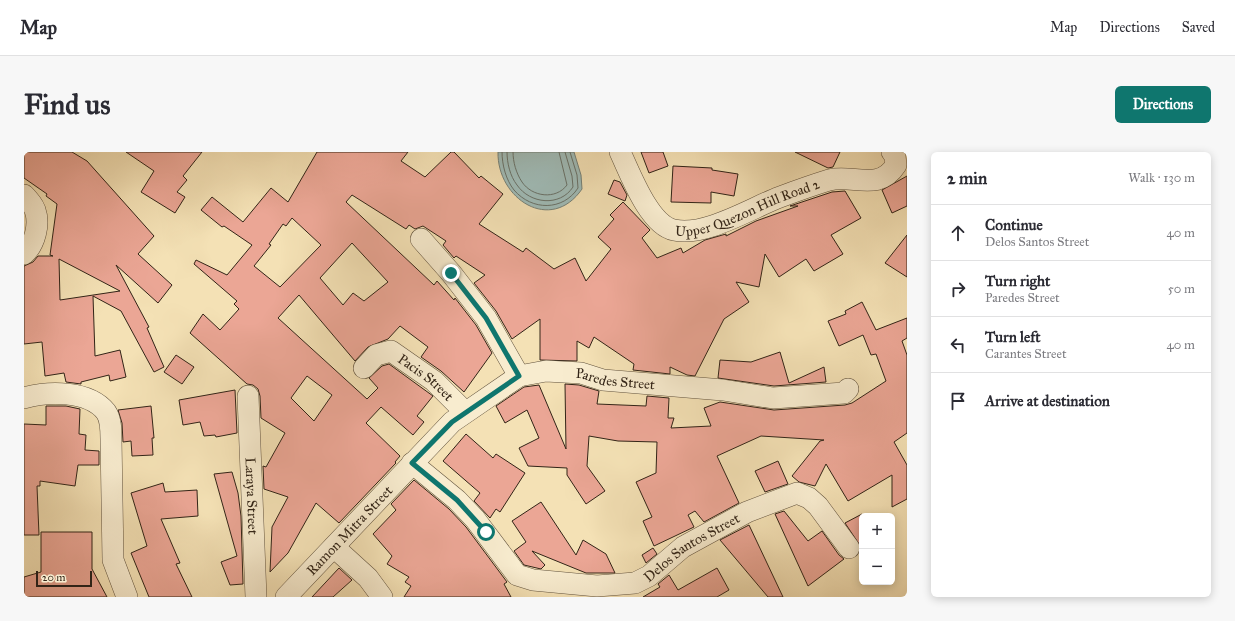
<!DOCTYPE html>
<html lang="en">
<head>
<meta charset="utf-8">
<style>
	body { margin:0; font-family:"IM FELL Great Primer",serif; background:#f7f7f7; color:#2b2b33 }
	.controls { position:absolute; right:12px; bottom:12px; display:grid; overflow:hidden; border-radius:6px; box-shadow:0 2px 10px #0003 }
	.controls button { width:36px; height:36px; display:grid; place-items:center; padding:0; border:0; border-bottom:1px solid #e1e1e2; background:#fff; color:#2b2b33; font:20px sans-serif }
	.scale { position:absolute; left:12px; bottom:10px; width:56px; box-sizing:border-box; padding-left:4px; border:2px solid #322417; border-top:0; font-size:11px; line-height:14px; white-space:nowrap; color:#322417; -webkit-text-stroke:3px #f8eccf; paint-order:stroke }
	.stop { position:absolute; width:12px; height:12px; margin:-9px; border:3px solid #0f766e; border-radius:50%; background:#fff }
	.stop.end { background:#0f766e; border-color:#fff; box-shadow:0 1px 4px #0008 }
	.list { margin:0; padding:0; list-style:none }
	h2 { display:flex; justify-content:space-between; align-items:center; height:52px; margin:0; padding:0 16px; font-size:17px }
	h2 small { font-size:13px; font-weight:400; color:#7c7c81 }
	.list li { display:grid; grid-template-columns:26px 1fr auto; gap:12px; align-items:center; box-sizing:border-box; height:56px; padding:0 16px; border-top:1px solid #e1e1e2 }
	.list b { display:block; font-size:15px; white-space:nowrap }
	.list p { margin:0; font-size:13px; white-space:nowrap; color:#7c7c81 }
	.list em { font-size:13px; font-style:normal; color:#7c7c81 }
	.icon { flex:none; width:22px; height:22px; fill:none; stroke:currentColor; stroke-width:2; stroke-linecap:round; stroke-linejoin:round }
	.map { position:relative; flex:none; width:883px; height:445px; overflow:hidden; border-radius:6px }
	header { display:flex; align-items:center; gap:24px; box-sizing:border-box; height:56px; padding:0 20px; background:#fff; border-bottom:1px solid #e1e1e2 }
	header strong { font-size:19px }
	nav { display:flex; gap:22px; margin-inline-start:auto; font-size:14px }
	.intro { display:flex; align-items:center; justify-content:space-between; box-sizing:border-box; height:96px; padding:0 24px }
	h1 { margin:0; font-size:28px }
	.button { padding:10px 18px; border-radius:6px; background:#0f766e; color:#fff; font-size:14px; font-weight:700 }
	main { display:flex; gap:24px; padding:0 24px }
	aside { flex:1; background:#fff; border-radius:6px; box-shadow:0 2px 10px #0003 }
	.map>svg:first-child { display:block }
	.water { fill:#9fbbb7; stroke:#737f77 }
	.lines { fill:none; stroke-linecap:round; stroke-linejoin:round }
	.shore { stroke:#687067; stroke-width:1 }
	.building { fill:#eba695; stroke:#322417; fill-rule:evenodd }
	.minor-casing { stroke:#62533e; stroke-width:22 }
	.minor { stroke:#f8eccf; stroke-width:21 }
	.route { stroke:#0f766e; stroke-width:5 }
	.labels { text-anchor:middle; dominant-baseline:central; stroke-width:3; stroke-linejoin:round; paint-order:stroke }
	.street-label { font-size:14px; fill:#322417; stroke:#f8eccf }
</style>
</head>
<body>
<header>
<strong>Map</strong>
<nav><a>Map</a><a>Directions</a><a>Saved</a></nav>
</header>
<div class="intro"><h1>Find us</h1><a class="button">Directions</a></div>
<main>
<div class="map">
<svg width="883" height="445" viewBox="0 0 883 445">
	<rect width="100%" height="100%" fill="#f4e1b5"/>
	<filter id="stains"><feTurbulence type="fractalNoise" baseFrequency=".005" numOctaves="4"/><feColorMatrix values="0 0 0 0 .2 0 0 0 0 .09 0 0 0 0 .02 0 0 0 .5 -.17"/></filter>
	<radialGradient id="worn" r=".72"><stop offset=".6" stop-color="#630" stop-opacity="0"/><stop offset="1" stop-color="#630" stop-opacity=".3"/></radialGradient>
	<path class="water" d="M474 0H550L557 23 558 37C527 82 473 47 474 0Z"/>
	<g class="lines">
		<path class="shore" d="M478 0C478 13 482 28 490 38 508 59 539 59 554 36L553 23 546 0
			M483 0C483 11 486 24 493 33 506 52 536 55 549 35L548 24 541 0
			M489 0C489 10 492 21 498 30 508 45 532 48 543 33L535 0"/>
	</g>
	<path class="building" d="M0 0H48L63 9 130 84 114 102 148 133 134 151 92 113 125 175 123 176 140 215 130 220 97 159 69 144 71 204 96 198 102 225 86 229 85 223 57 230V232L42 230 40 221 21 224 18 190 0 192V114L9 110 14 104H29L26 103 33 52 22 44 23 42 0 26ZM35 107 96 139 36 148Z
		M102 0H178L159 24 163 28 153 40 161 45 151 61 117 40 130 19Z
		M293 0H384L377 9 401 25 427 0H430L455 26 457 24 479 42 455 72 499 100 502 96 530 117 551 106 562 129 587 97 574 85 590 67 586 63 599 50 626 78 618 86 633 106 657 96 659 101 681 88 702 82V84L732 69 774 54H766L808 40 821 39 837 66 807 83 819 102 790 119 782 107 755 125 741 102 735 135 712 130 725 150 700 167 671 224 663 223 646 215V222L609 218 610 212 570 185 565 196 553 189V209L516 208V167L488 187 472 159 450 131 461 123 432 104 430 106 419 93 422 89 399 74 391 77 385 73 382 77 328 43 322 50 410 133 413 129 430 148 431 146 452 173 468 201 440 240 417 219 397 205 404 195 376 174 364 187 344 195 331 209 275 143 254 166 343 247 354 236 345 226 358 214 365 212 409 244 393 264 400 270 389 283 357 255 342 271 376 304 371 310 372 311 315 371 292 351 264 401 246 420 248 375 264 345 240 337 239 314 242 315 261 281 237 266 236 244 234 237 229 233 223 232 166 181 179 162 196 178 215 157 210 152 213 149 170 112 172 108 203 123 228 93 200 74 198 75 177 58 188 45 219 70 247 36 264 50ZM268 66 297 93 256 135 230 114 247 93 245 92 259 72 262 74ZM328 91 364 130 340 149 329 141 319 153 296 126ZM283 224 308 243 290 269 267 246Z
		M617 0H639L644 14 625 21Z
		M771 0H816L809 15 804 16Z
		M649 14 688 16V18L714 22 710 44 687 40V51L647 50Z
		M883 24V54L868 61 858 38Z
		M590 28 596 30 603 43 601 49 584 42Z
		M883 83V125L861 111Z
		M838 150 852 178 883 166V186L878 189 883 203V281L870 290 883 313V347L868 355V323L824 349 802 312 791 334 775 330 768 324 796 289 800 288 737 284 693 304 715 351 680 370 671 359 664 363 670 375 630 394 619 369 628 365 612 330 632 321 633 290 594 289 565 284 563 314 581 339 562 352 543 323V316L504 314 495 296 515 286 503 258 481 271 472 254 500 235 515 233 542 297 541 232 555 233 575 239 573 252 622 254 623 244 645 246 644 266H650L647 276 687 274 680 256 696 250 750 258 821 253 828 251 862 229 852 202 847 203 839 183 815 194 804 169 822 162 821 159Z
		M756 200 765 231 800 215 802 230 750 234 694 226 696 208 727 210Z
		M152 203 170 215 158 232 140 220Z
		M211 238 213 281 192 285 191 283 180 284 176 270 159 273 155 248Z
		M22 254H42L56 257 55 282 62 283 61 298 75 299V313H54L51 334 16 329V334H13L15 383H0V272L22 273Z
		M127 254 130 286H128L129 303 108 304 107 289 99 290 98 271 94 258Z
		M442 282 469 306 472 302 501 321 476 360 472 357 466 366 450 349 456 341 419 309Z
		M754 309 764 332 741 340 731 319Z
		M208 320 214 341 217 364 219 432 206 433 197 410 213 404 190 322Z
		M390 328 425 357 442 375 483 430 480 432 487 445H380L387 434 381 430 385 425 363 412 368 404 349 382 372 358 367 352Z
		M139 331 141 340 173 338 174 364 137 367 156 411 152 412 168 445H125L107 401 123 394 107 341Z
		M517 350 552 403 559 388 582 402 591 421H562L508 399 521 413 517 417 500 413 490 399 502 390 488 369Z
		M760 359 784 389 798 379 815 403 820 407 784 434 751 362Z
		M838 362V394L837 395 821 371Z
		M725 373 759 445H744L696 388Z
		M17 380H68V417L83 445H0V425L17 420Z
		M629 396 633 402 622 411 618 403Z
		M315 416 328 428 309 445H288Z
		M693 416 705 438 693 445H619L636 435 634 432 645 423 654 438Z"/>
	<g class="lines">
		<defs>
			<g id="minor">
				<path id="s1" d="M596 0C606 21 625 73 650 78 681 85 727 56 756 45 772 39 789 33 805 28 829 22 855 40 872 13L871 4 868 0"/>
				<path d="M0 43C4 47 9 53 11 58 16 72 11 92 0 102"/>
				<path d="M397 87 427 121 462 166 495 224"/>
				<path id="s2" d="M340 216 352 203 367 199 410 229 441 260"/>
				<path id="s3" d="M224 244 232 445"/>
				<path d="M0 246C24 239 65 238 82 260 87 267 87 279 87 287L89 408 103 445"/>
				<path id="s4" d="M388 311 433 348 451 367 493 423 509 428 573 434 611 431 625 424 659 395 723 360 773 341 785 346 794 354 825 396"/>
				<path d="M310 395 344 426 358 445"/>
				<path id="s5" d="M262 445 428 270 495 224 522 219 557 221 579 228 699 238 749 246 820 241 824 237"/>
			</g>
		</defs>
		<use href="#minor" class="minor-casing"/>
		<use href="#minor" class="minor"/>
	</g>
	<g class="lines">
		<path class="route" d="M427 121 462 166 495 224 428 270 388 311 433 348 462 380"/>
	</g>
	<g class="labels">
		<g class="street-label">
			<text stroke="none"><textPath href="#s1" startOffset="175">Upper Quezon Hill Road 2</textPath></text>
			<text stroke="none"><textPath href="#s2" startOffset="77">Pacis Street</textPath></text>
			<text stroke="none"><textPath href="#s5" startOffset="420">Paredes Street</textPath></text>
			<text stroke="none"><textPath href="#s3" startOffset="100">Laraya Street</textPath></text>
			<text stroke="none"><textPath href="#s5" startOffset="92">Ramon Mitra Street</textPath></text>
			<text stroke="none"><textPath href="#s4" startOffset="341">Delos Santos Street</textPath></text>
		</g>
	</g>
	<rect width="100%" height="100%" filter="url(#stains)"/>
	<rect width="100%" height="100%" fill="url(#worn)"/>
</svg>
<div class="controls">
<button>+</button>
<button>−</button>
</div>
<div class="scale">20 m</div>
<div class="stop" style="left:462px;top:380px"></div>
<div class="stop end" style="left:427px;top:121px"></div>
</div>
<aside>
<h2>2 min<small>Walk · 130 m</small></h2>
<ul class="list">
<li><svg class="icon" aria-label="ahead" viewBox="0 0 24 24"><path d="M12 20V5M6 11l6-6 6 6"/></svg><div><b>Continue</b><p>Delos Santos Street</p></div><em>40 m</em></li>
<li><svg class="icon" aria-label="right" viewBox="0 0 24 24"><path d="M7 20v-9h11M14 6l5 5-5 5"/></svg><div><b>Turn right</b><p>Paredes Street</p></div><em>50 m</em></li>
<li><svg class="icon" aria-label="left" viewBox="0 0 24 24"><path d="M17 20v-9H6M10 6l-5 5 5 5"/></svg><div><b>Turn left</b><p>Carantes Street</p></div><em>40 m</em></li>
<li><svg class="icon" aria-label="arrive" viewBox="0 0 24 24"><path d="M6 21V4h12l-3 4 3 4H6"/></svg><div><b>Arrive at destination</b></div></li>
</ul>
</aside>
</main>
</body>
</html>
